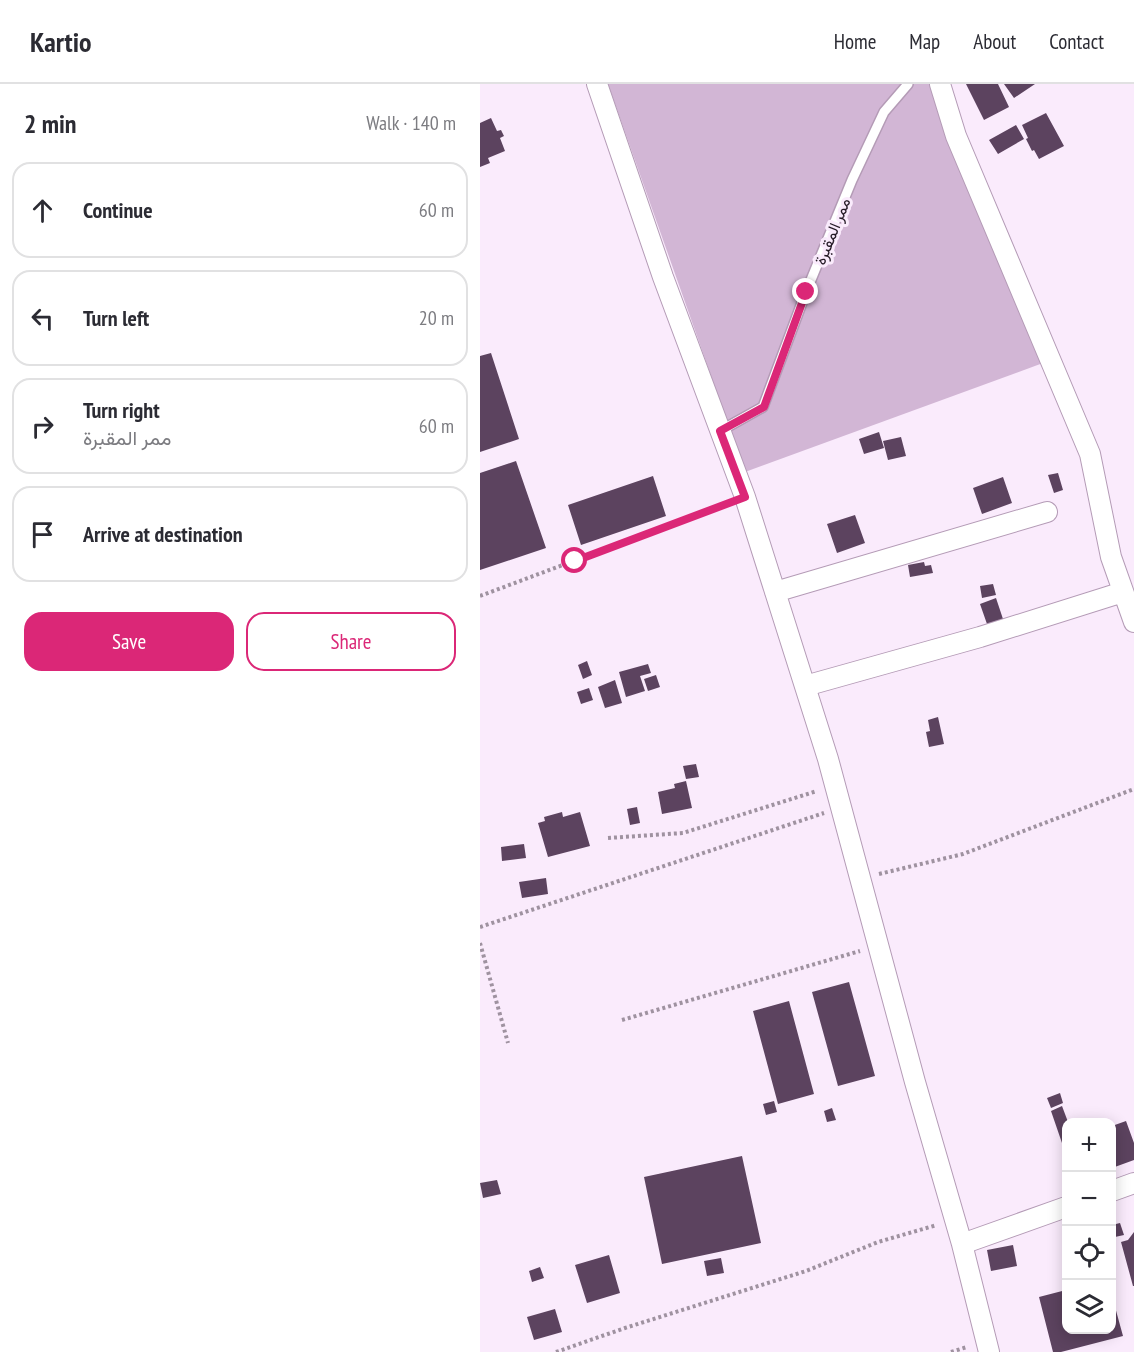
<!DOCTYPE html>
<html lang="en">
<head>
<meta charset="utf-8">
<style>
	body { margin:0; font-family:"PT Sans Narrow",Vazirmatn,sans-serif; background:#f7f7f7; color:#2b2b33 }
	.controls { position:absolute; right:18px; bottom:18px; display:grid; overflow:hidden; border-radius:12px; box-shadow:0 3px 15px #0003 }
	.controls button { width:54px; height:54px; display:grid; place-items:center; padding:0; border:0; border-bottom:2px solid #e1e1e2; background:#fff; color:#2b2b33; font:30px sans-serif }
	.stop { position:absolute; width:18px; height:18px; margin:-14px; border:4px solid #db2777; border-radius:50%; background:#fff }
	.stop.end { background:#db2777; border-color:#fff; box-shadow:0 2px 6px #0008 }
	.list { margin:0; padding:0; list-style:none }
	h2 { display:flex; justify-content:space-between; align-items:center; height:78px; margin:0; padding:0 24px; font-size:26px }
	h2 small { font-size:20px; font-weight:400; color:#7c7c81 }
	.list li { display:grid; grid-template-columns:39px 1fr auto; gap:18px; align-items:center; box-sizing:border-box; height:96px; margin:0 12px 12px; padding:0 12px; border:2px solid #e1e1e2; border-radius:18px }
	.list b { display:block; font-size:22px; white-space:nowrap }
	.list p { margin:0; font-size:20px; white-space:nowrap; color:#7c7c81 }
	.list em { font-size:20px; font-style:normal; color:#7c7c81 }
	.actions { display:flex; gap:12px; padding:18px 24px }
	.actions a { flex:1; padding:14px 0; border:2px solid #db2777; border-radius:18px; text-align:center; font-size:21px; color:#db2777 }
	.actions .main { background:#db2777; color:#fff }
	.icon { flex:none; width:33px; height:33px; fill:none; stroke:currentColor; stroke-width:2; stroke-linecap:round; stroke-linejoin:round }
	.map { position:relative; flex:none; width:654px; height:1268px; overflow:hidden }
	header { display:flex; align-items:center; gap:36px; box-sizing:border-box; height:84px; padding:0 30px; background:#fff; border-bottom:2px solid #e1e1e2 }
	header strong { font-size:28px }
	nav { display:flex; gap:33px; margin-inline-start:auto; font-size:21px }
	main { display:flex }
	aside { flex:1; background:#fff }
	.map>svg:first-child { display:block }
	.green { fill:#d2b6d5 }
	.building { fill:#5c435f }
	.lines { fill:none; stroke-linecap:round; stroke-linejoin:round }
	.service-casing { stroke:#b49bb6; stroke-width:12 }
	.minor-casing { stroke:#b49bb6; stroke-width:22 }
	.path { stroke:#9f92a0; stroke-width:4; stroke-dasharray:3 3; stroke-linecap:butt }
	.service { stroke:#fff; stroke-width:9 }
	.minor { stroke:#fff; stroke-width:20 }
	.route { stroke:#db2777; stroke-width:8 }
	.labels { text-anchor:middle; dominant-baseline:central; stroke-width:6; stroke-linejoin:round; paint-order:stroke }
	.street-label { font-size:16px; fill:#251b26; stroke:#faebfc }
</style>
</head>
<body>
<header>
<strong>Kartio</strong>
<nav><a>Home</a><a>Map</a><a>About</a><a>Contact</a></nav>
</header>
<main>
<aside>
<h2>2 min<small>Walk · 140 m</small></h2>
<ul class="list">
<li><svg class="icon" aria-label="ahead" viewBox="0 0 24 24"><path d="M12 20V5M6 11l6-6 6 6"/></svg><div><b>Continue</b></div><em>60 m</em></li>
<li><svg class="icon" aria-label="left" viewBox="0 0 24 24"><path d="M17 20v-9H6M10 6l-5 5 5 5"/></svg><div><b>Turn left</b></div><em>20 m</em></li>
<li><svg class="icon" aria-label="right" viewBox="0 0 24 24"><path d="M7 20v-9h11M14 6l5 5-5 5"/></svg><div><b>Turn right</b><p>ممر المقبرة</p></div><em>60 m</em></li>
<li><svg class="icon" aria-label="arrive" viewBox="0 0 24 24"><path d="M6 21V4h12l-3 4 3 4H6"/></svg><div><b>Arrive at destination</b></div></li>
</ul>
<div class="actions"><a class="main">Save</a><a>Share</a></div>
</aside>
<div class="map">
<svg width="654" height="1268" viewBox="0 0 654 1268">
	<rect width="100%" height="100%" fill="#faebfc"/>
	<path class="green" d="M128 0H455L563 279 265 388Z"/>
	<path class="building" d="M486 0H518L529 23 504 36Z
		M524 0H555L534 14Z
		M566 29 584 62 559 75 554 66 552 67 546 55 548 54 542 41Z
		M11 34 17 47 21 46 24 52 20 54 25 67 8 74 10 79 0 83V39Z
		M536 41 544 55 518 70 509 56Z
		M11 269 39 355 0 368V272Z
		M399 348 404 364 384 370 379 355Z
		M421 353 426 372 408 376 403 357Z
		M36 377 66 464 0 486V389Z
		M578 389 583 406 574 409 568 391Z
		M173 392 186 432 101 461 88 421Z
		M523 393 532 419 502 430 493 404Z
		M375 431 385 459 357 469 347 440Z
		M444 478 445 482 451 481 453 489 430 493 428 481Z
		M513 500 516 511 502 514 500 502Z
		M516 514 523 535 507 540 500 520Z
		M107 577 112 591 103 595 98 581Z
		M168 580 171 589 160 592 165 607 146 613 139 588Z
		M176 591 180 603 168 607 164 595Z
		M135 596 142 619 125 624 118 603Z
		M109 604 113 616 101 620 97 608Z
		M458 633 464 660 449 663 446 648 450 647 448 636Z
		M216 680 219 693 206 695 203 682Z
		M206 697 212 724 182 730 178 708 195 704 194 700Z
		M157 723 160 739 150 741 147 725Z
		M82 728 83 733 100 728 110 762 68 773 58 739 65 737 64 733Z
		M44 760 46 774 22 777 21 763Z
		M66 794 68 810 42 814 39 798Z
		M369 898 395 992 358 1002 332 908Z
		M309 917 334 1010 298 1020 273 927Z
		M580 1009 583 1019 571 1024 567 1014Z
		M294 1017 297 1028 286 1031 283 1020Z
		M582 1022 588 1038 586 1057 582 1059 571 1027Z
		M352 1024 356 1036 347 1038 344 1027Z
		M646 1037 654 1059V1076L632 1084V1042Z
		M262 1072 281 1159 182 1180 164 1093Z
		M17 1096 21 1110 3 1114 0 1099Z
		M640 1139 644 1151 635 1153 632 1141Z
		M654 1148V1202H653L641 1158 648 1156Z
		M533 1161 537 1182 511 1187 507 1166Z
		M129 1171 140 1209 107 1219 95 1181Z
		M241 1174 244 1189 227 1192 224 1177Z
		M60 1183 64 1194 52 1198 49 1187Z
		M586 1206V1246H632V1212L643 1252 581 1268H573L559 1213Z
		M75 1225 82 1248 54 1256 47 1233Z"/>
	<g class="lines">
		<defs>
			<path id="service" d="M240 347 283 323 326 208 372 96 404 28 428 0"/>
			<path id="minor" d="M117 0 183 193 265 413 348 675 435 998 482 1160 509 1268
				M460 0 476 52 610 370 631 473 654 538
				M295 508 567 428
				M325 602 500 553 643 508
				M632 1107 654 1099
				M482 1160 586 1123"/>
		</defs>
		<use href="#service" class="service-casing"/>
		<use href="#minor" class="minor-casing"/>
		<path class="path" d="M0 512 248 419
			M128 754 203 749 337 707
			M399 790 483 770 654 705
			M0 843 344 729
			M0 859 28 959
			M142 936 380 867
			M76 1268 145 1244 326 1187 398 1158 457 1141
			M471 1268 487 1263"/>
		<use href="#service" class="service"/>
		<use href="#minor" class="minor"/>
	</g>
	<g class="lines">
		<path class="route" d="M95 477 265 413 240 347 284 323 326 208"/>
	</g>
	<g class="labels">
		<g class="street-label">
			<text transform="translate(352 147) rotate(-68)">ممر المقبرة</text>
		</g>
	</g>
</svg>
<div class="controls">
<button>+</button>
<button>−</button>
<button><svg class="icon" aria-label="locate" viewBox="0 0 24 24"><circle cx="12" cy="12" r="6"/><path d="M12 2v4M12 18v4M2 12h4M18 12h4"/></svg></button>
<button><svg class="icon" aria-label="layers" viewBox="0 0 24 24"><path d="M12 4l9 5-9 5-9-5zM3 14l9 5 9-5"/></svg></button>
</div>
<div class="stop" style="left:95px;top:477px"></div>
<div class="stop end" style="left:326px;top:208px"></div>
</div>
</main>
</body>
</html>
